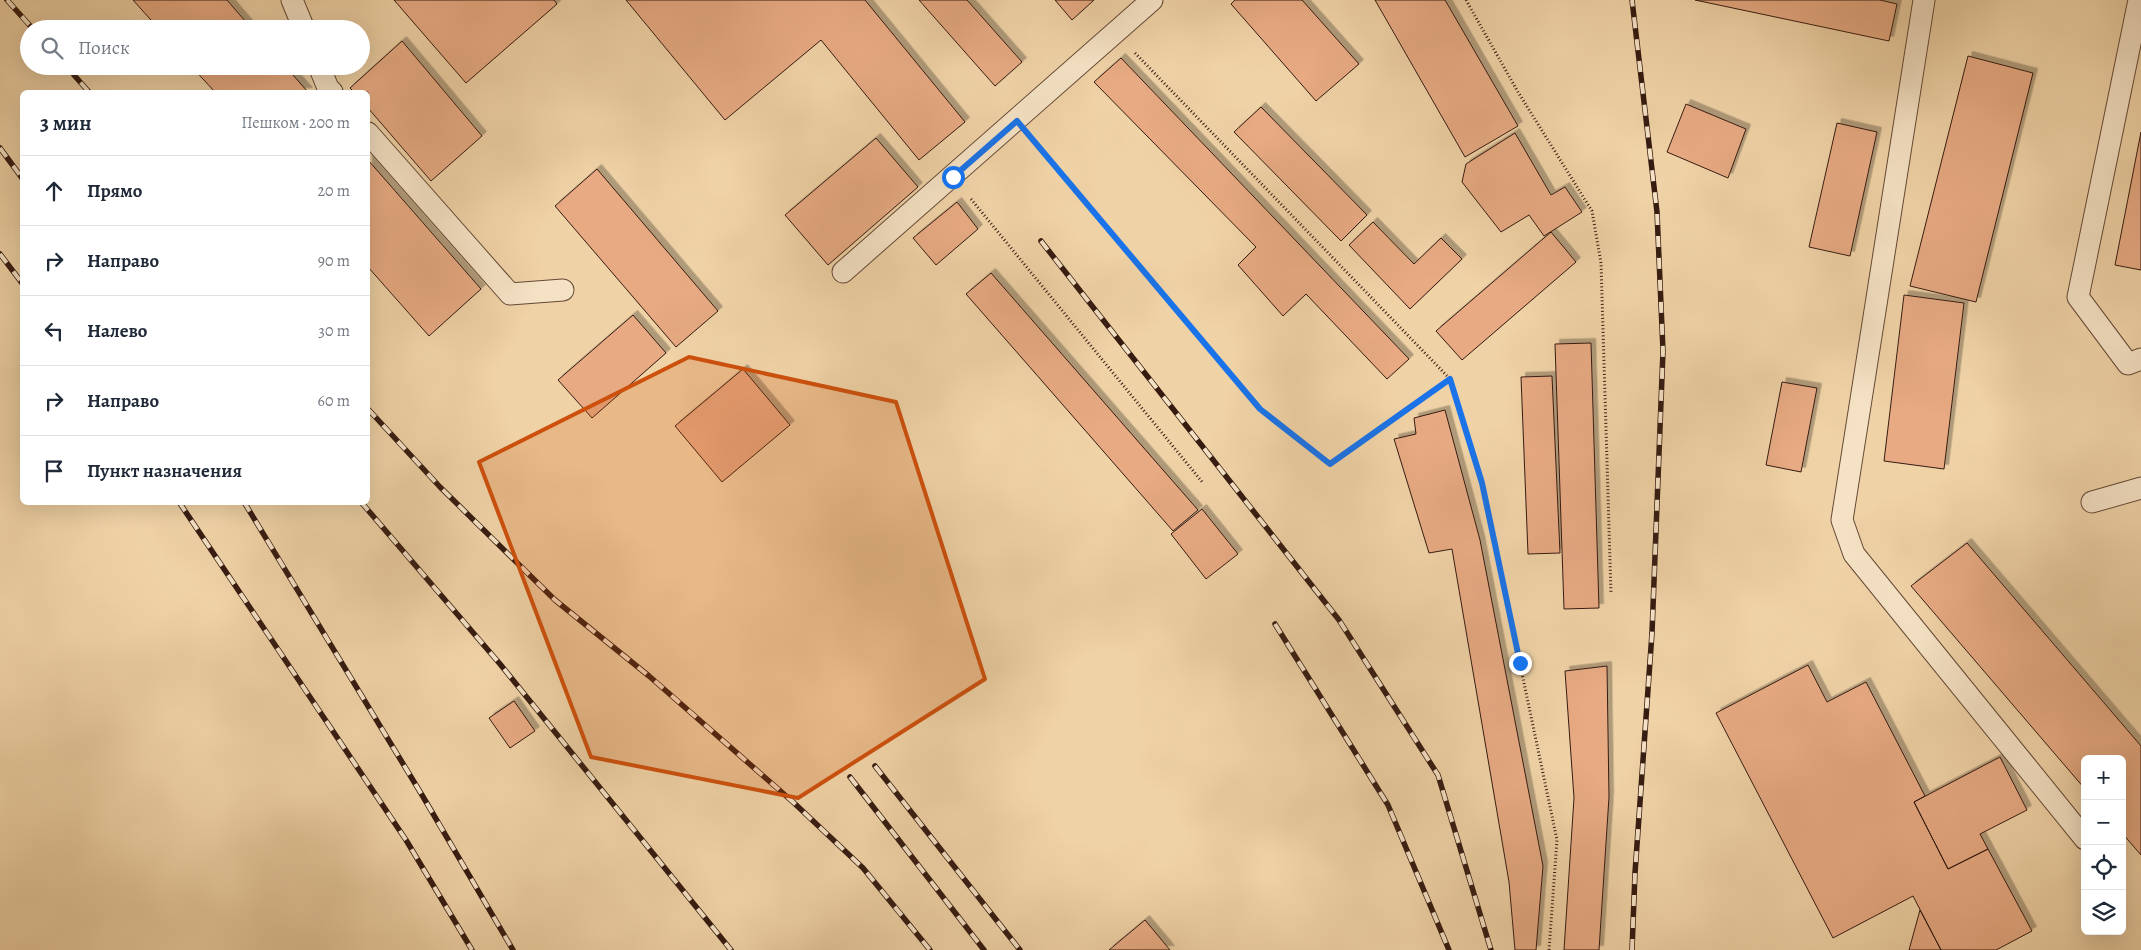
<!DOCTYPE html>
<html lang="ru">
<head>
<meta charset="utf-8">
<style>
	body { margin:0; font-family:Alegreya,serif; background:#f6f6f7; color:#1f2937 }
	.controls { position:absolute; right:15px; bottom:15px; display:grid; overflow:hidden; border-radius:8px; box-shadow:0 5px 20px #0002 }
	.controls button { width:45px; height:45px; display:grid; place-items:center; padding:0; border:0; border-bottom:1px solid #e0e1e3; background:#fff; color:#1f2937; font:25px sans-serif }
	.stop { position:absolute; width:15px; height:15px; margin:-11px; border:4px solid #1a73e8; border-radius:50%; background:#fff }
	.stop.end { background:#1a73e8; border-color:#fff; box-shadow:0 1px 5px #0008 }
	.list { margin:0; padding:0; list-style:none }
	h2 { display:flex; justify-content:space-between; align-items:center; height:65px; margin:0; padding:0 20px; font-size:21px }
	h2 small { font-size:16px; font-weight:400; color:#747a83 }
	.list li { display:grid; grid-template-columns:32px 1fr auto; gap:15px; align-items:center; box-sizing:border-box; height:70px; padding:0 20px; border-top:1px solid #e0e1e3 }
	.list b { display:block; font-size:19px; white-space:nowrap }
	.list em { font-size:16px; font-style:normal; color:#747a83 }
	.icon { flex:none; width:28px; height:28px; fill:none; stroke:currentColor; stroke-width:2; stroke-linecap:round; stroke-linejoin:round }
	.map { position:relative; flex:none; width:2141px; height:950px; overflow:hidden }
	.search { position:absolute; background:#fff; box-shadow:0 5px 20px #0002; left:20px; top:20px; width:350px; height:55px; display:flex; align-items:center; gap:12px; box-sizing:border-box; padding:0 18px; border-radius:28px; color:#747a83; font-size:19px }
	.panel { position:absolute; background:#fff; box-shadow:0 5px 20px #0002; left:20px; top:90px; width:350px; height:415px; border-radius:8px }
	.map>svg:first-child { display:block }
	.building { fill:#e7aa83; stroke:#361b11; filter:url(#shadow) }
	.lines { fill:none; stroke-linecap:round; stroke-linejoin:round }
	.service-casing { stroke:#644936; stroke-width:23 }
	.path { stroke:#361b11; stroke-width:3; stroke-dasharray:1 2.5; stroke-linecap:butt }
	.service { stroke:#f5e2c5; stroke-width:21 }
	.rail-casing { stroke:#361b11; stroke-width:5.5 }
	.rail { stroke:#f5e2c5; stroke-width:4; stroke-dasharray:11; stroke-linecap:butt }
	.route { stroke:#1a73e8; stroke-width:6 }
	.marked { fill:#cd500d; fill-opacity:0.2; stroke:#cd500d; stroke-width:4; stroke-linejoin:round }
</style>
</head>
<body>
<div class="map">
<svg width="2141" height="950" viewBox="0 0 2141 950">
	<defs>
		<filter id="shadow"><feDropShadow dx="4.5" dy="-4.5" stdDeviation="0" flood-color="#0004"/></filter>
	</defs>
	<rect width="100%" height="100%" fill="#efd2a6"/>
	<filter id="stains"><feTurbulence type="fractalNoise" baseFrequency=".004" numOctaves="4"/><feColorMatrix values="0 0 0 0 .2 0 0 0 0 .09 0 0 0 0 .02 0 0 0 .5 -.17"/></filter>
	<radialGradient id="worn" r=".72"><stop offset=".6" stop-color="#630" stop-opacity="0"/><stop offset="1" stop-color="#630" stop-opacity=".3"/></radialGradient>
	<path class="building" d="M133 0H227L252 29H159Z
		M394 0H554L557 4 466 83Z
		M626 0H865L965 122 919 160 821 40 725 120Z
		M919 0H967L1022 62 995 86Z
		M1055 0H1094L1072 20Z
		M1235 0H1302L1359 64 1316 101 1231 4Z
		M1375 0H1445L1518 126 1465 157Z
		M1695 0H1880L1897 4 1889 41Z
		M402 41 482 136 431 181 368 108V92H354L350 88Z
		M1968 56 2033 73 1976 302 1910 286Z
		M1121 58 1409 359 1387 379 1306 294 1283 316 1238 265 1256 247 1094 82Z
		M191 66H285L308 92H215Z
		M1686 104 1746 129 1728 178 1667 152Z
		M1261 107 1367 215 1341 241 1234 132Z
		M1837 123 1877 132 1850 256 1809 247Z
		M2141 132V270L2115 265Z
		M1515 133 1551 195 1565 187 1582 212 1544 236 1529 215 1501 232 1462 182 1466 164Z
		M876 138 918 187 828 265 785 215Z
		M368 160 481 289 429 336 368 267Z
		M597 169 718 311 676 347 555 206Z
		M957 202 978 229 936 265 913 238Z
		M1373 222 1414 264 1441 238 1462 259 1410 309 1349 245Z
		M1551 232 1576 262 1462 360 1436 331Z
		M991 273 1198 510 1173 531 966 294Z
		M1904 295 1964 303 1944 469 1884 461Z
		M633 315 666 353 592 418 558 380Z
		M1591 343 1599 608 1564 609 1555 344Z
		M743 369 790 425 722 482 675 426Z
		M1552 376 1560 553 1528 554 1521 377Z
		M1782 382 1817 388 1801 472 1766 465Z
		M1445 410 1480 540 1543 866 1536 950H1515L1509 882 1452 549 1429 553 1394 439 1416 434 1414 418Z
		M1202 509 1238 554 1206 579 1171 534Z
		M1967 543 2141 746V855L2122 833V759H2085V789L1911 586Z
		M1808 665 1827 702 1866 682 1925 796 1914 802 1948 869 1988 849 2032 931 1996 950H1941L1913 896 1833 938 1716 713Z
		M1607 666 1609 797 1599 950H1564L1574 798 1565 671Z
		M514 701 535 731 510 748 489 718Z
		M2000 757 2027 810 1980 834 1988 849 1948 869 1914 802Z
		M1920 910 1941 950H1909Z
		M1145 920 1170 950H1109Z"/>
	<g class="lines">
		<defs>
			<path id="service" d="M292 0 304 29
				M1924 0 1842 520 1854 554 2085 839
				M2139 0 2078 297 2128 364 2141 359
				M319 66 328 88 332 92
				M368 133 510 294 563 290
				M843 272 1152 0
				M2092 502 2141 488"/>
		</defs>
		<use href="#service" class="service-casing"/>
		<path class="path" d="M1466 0 1518 92 1592 211 1601 263 1611 594
			M1135 53 1450 379 1482 483 1557 840 1549 950
			M1035 142 1260 409 1330 464 1450 379
			M971 199 1203 483"/>
		<use href="#service" class="service"/>
		<defs>
			<path id="rail" d="M7 0 33 29
				M66 66 89 92
				M0 148 22 178
				M1041 241 1339 620 1438 775 1491 950
				M0 254 22 283
				M368 409 440 487 555 600 649 676 793 802 863 868 930 950
				M179 502 406 840 472 950
				M244 502 422 795 513 950
				M361 502 500 664 731 950
				M1275 624 1388 805 1449 950
				M875 766 1020 950
				M850 777 984 950
				M1632 950 1635 873 1652 633 1663 351 1657 212 1632 0"/>
		</defs>
		<use href="#rail" class="rail-casing"/>
		<use href="#rail" class="rail"/>
	</g>
	<g class="lines">
		<path class="route" d="M953 177 1017 121 1260 409 1330 464 1450 379 1482 483 1520 663"/>
	</g>
	<path class="marked" d="M689 357 896 402 985 679 798 798 591 757 479 462Z"/>
	<rect width="100%" height="100%" filter="url(#stains)"/>
	<rect width="100%" height="100%" fill="url(#worn)"/>
</svg>
<div class="controls">
<button>+</button>
<button>−</button>
<button><svg class="icon" aria-label="locate" viewBox="0 0 24 24"><circle cx="12" cy="12" r="6"/><path d="M12 2v4M12 18v4M2 12h4M18 12h4"/></svg></button>
<button><svg class="icon" aria-label="layers" viewBox="0 0 24 24"><path d="M12 4l9 5-9 5-9-5zM3 14l9 5 9-5"/></svg></button>
</div>
<div class="stop" style="left:953px;top:177px"></div>
<div class="stop end" style="left:1520px;top:663px"></div>
<div class="search"><svg class="icon" aria-label="search" viewBox="0 0 24 24"><circle cx="10" cy="10" r="6"/><path d="M15 15l6 6"/></svg>Поиск</div>
<section class="panel">
<h2>3 мин<small>Пешком · 200 m</small></h2>
<ul class="list">
<li><svg class="icon" aria-label="ahead" viewBox="0 0 24 24"><path d="M12 20V5M6 11l6-6 6 6"/></svg><div><b>Прямо</b></div><em>20 m</em></li>
<li><svg class="icon" aria-label="right" viewBox="0 0 24 24"><path d="M7 20v-9h11M14 6l5 5-5 5"/></svg><div><b>Направо</b></div><em>90 m</em></li>
<li><svg class="icon" aria-label="left" viewBox="0 0 24 24"><path d="M17 20v-9H6M10 6l-5 5 5 5"/></svg><div><b>Налево</b></div><em>30 m</em></li>
<li><svg class="icon" aria-label="right" viewBox="0 0 24 24"><path d="M7 20v-9h11M14 6l5 5-5 5"/></svg><div><b>Направо</b></div><em>60 m</em></li>
<li><svg class="icon" aria-label="arrive" viewBox="0 0 24 24"><path d="M6 21V4h12l-3 4 3 4H6"/></svg><div><b>Пункт назначения</b></div></li>
</ul>
</section>
</div>
</body>
</html>
